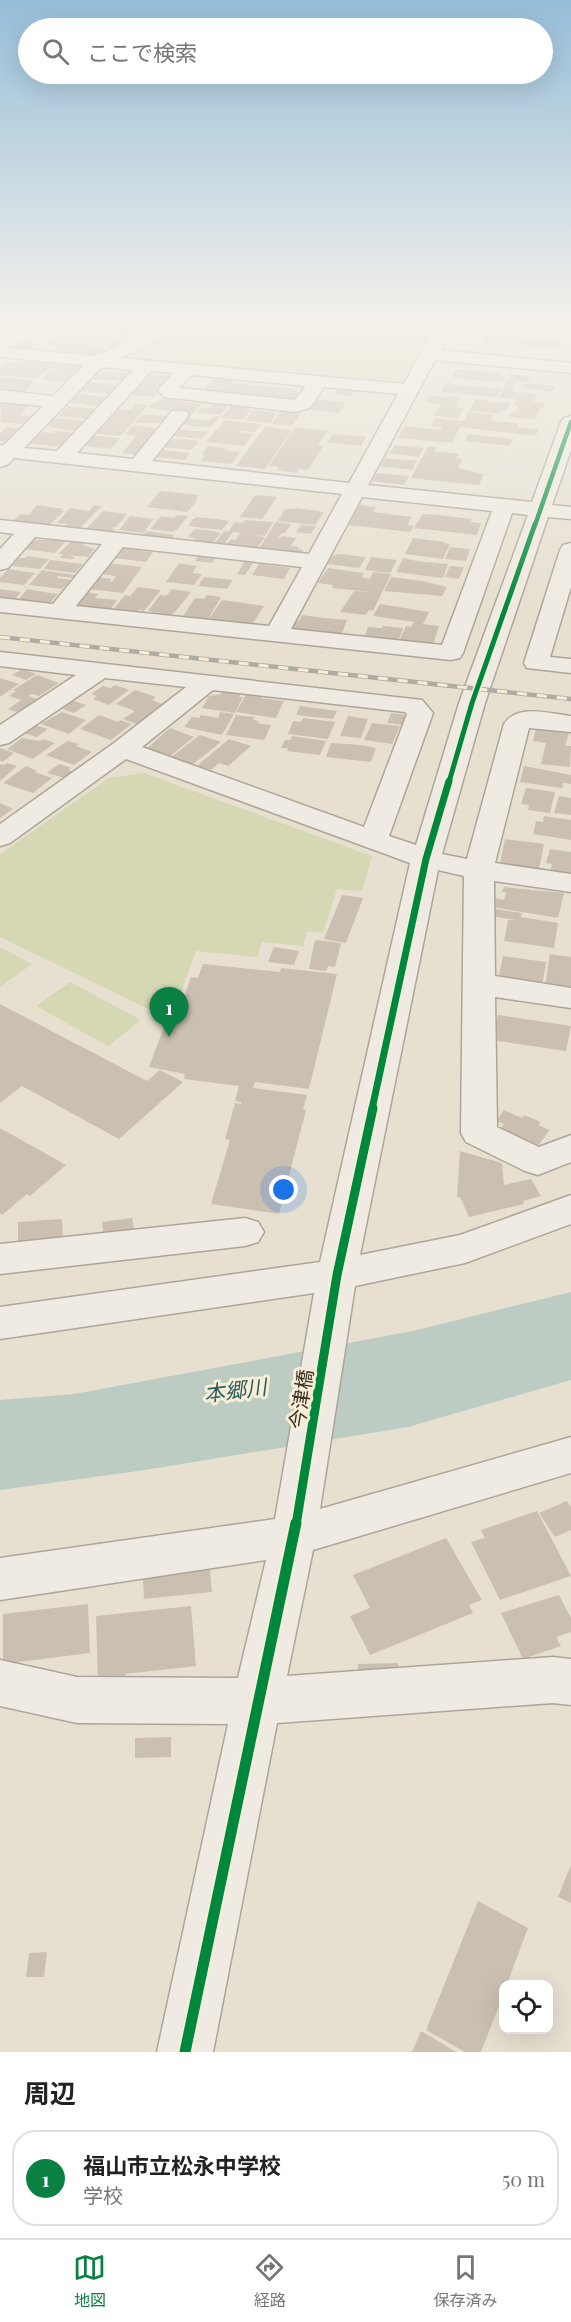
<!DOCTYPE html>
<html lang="ja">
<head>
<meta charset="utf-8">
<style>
	body { margin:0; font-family:"Playfair Display","Noto Sans JP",serif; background:#f2f2f2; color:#222 }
	.controls { position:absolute; right:18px; bottom:18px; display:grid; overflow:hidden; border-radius:12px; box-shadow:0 6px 24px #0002 }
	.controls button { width:54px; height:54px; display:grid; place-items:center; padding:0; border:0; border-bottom:2px solid #e0e0e0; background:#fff; color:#222; font:30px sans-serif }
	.you { position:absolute; left:284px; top:1190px; width:21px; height:21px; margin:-15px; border:4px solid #fff; border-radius:50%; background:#1a73e8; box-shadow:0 0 0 9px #1a73e833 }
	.badge { display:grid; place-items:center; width:39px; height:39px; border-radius:50%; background:#0b8043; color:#fff; font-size:20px; font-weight:700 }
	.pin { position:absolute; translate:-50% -50px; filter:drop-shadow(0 2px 3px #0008) }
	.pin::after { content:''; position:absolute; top:32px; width:21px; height:18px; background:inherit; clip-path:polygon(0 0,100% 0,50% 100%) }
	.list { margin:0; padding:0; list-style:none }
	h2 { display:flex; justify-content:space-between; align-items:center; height:78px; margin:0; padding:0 24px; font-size:26px }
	h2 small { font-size:20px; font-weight:400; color:#767676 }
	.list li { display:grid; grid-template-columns:39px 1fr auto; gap:18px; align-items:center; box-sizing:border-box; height:96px; margin:0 12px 12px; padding:0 12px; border:2px solid #e0e0e0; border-radius:24px }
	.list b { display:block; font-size:22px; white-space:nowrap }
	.list p { margin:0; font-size:20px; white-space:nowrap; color:#767676 }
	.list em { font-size:20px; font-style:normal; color:#767676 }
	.icon { flex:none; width:33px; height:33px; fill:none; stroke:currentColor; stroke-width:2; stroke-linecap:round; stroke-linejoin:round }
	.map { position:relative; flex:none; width:571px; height:2052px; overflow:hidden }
	.search { position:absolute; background:#fff; box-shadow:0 6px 24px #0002; left:18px; right:18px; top:18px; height:66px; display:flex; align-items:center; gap:15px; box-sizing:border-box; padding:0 21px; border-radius:33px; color:#767676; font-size:22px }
	.sheet { height:186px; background:#fff }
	nav { display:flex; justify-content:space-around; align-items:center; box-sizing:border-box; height:84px; border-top:2px solid #e0e0e0; background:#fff; font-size:16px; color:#767676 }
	nav a { display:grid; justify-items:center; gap:3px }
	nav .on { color:#0b8043 }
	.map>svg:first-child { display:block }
	.green { fill:#d6d7b3 }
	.water { fill:#bcccc2 }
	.building { fill:#cbbfb2 }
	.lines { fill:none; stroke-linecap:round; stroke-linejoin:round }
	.minor-casing { stroke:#ada599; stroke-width:3 }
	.minor { fill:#efebe3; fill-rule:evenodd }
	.rail-casing { stroke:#afaaa2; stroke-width:4.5 }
	.rail { stroke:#f7eed8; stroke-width:3; stroke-dasharray:10; stroke-linecap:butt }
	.cycleway-far4-casing { stroke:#f7eed8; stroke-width:7 }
	.cycleway-far3-casing { stroke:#f7eed8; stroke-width:8 }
	.cycleway-far2-casing { stroke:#f7eed8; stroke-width:10 }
	.cycleway-far1-casing { stroke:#f7eed8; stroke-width:13 }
	.cycleway-casing { stroke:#f7eed8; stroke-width:15 }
	.cycleway-far4 { stroke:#00873e; stroke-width:4.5 }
	.cycleway-far3 { stroke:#00873e; stroke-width:5 }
	.cycleway-far2 { stroke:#00873e; stroke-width:7 }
	.cycleway-far1 { stroke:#00873e; stroke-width:9 }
	.cycleway { stroke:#00873e; stroke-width:11 }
	.labels { text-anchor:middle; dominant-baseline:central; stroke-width:6; stroke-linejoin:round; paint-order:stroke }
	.near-street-label { font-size:20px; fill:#3d2e20; stroke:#f7eed8 }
	.near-water-label { font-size:21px; font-style:italic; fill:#2f5d5a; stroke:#f7eed8 }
</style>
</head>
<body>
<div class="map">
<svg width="571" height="2052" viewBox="0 0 571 2052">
	<rect width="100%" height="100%" fill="#e7e0d1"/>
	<path class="green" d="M189 322H439L401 386 115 358Z
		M144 773 372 856 362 891 337 889 323 933 307 931 303 946 262 942 257 957 196 951 171 1020 0 937V854L109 778Z
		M0 947 32 964 0 987Z
		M70 982 141 1020 108 1046 36 1006Z"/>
	<path class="water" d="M571 1292V1380L408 1427 145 1470 0 1490V1400L74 1394 413 1331Z"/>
	<path class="building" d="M78 322H99L109 324 98 330 73 324Z
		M118 322H157L160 323 142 330 114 324Z
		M110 325H113L139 331 127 337 98 331Z
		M44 330 53 332 68 330 88 334 70 342H83L108 350 93 357 62 351 57 354 51 352 61 348 42 343 54 337 36 334Z
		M92 334H98L131 341 116 348 85 341 90 339 85 338Z
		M488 334 561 340 558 349 484 343Z
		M20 341 36 344 24 350 8 346Z
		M27 359 56 362 84 366 76 374 49 371 52 367H50L37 379 0 375V368L7 362 23 363Z
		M456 369 501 373 500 376 506 377 504 381 497 382 452 378Z
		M103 371 129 373 123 380 93 379Z
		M49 372 73 374 66 382 41 380Z
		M511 374 533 376 530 382 514 381 516 382 512 391 537 394 533 402 545 403 543 408H540L535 420 509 417 511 412H516L518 406 514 405 516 399 499 398Z
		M146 375 172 376 154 397 125 394Z
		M0 377 35 381 25 391 18 392 0 390Z
		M221 378 235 379 230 388 234 383 282 388 272 401 249 399 251 395 245 394 242 398 223 396 226 392 220 395 200 393 212 380H219Z
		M87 382 118 385 110 394 79 391Z
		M525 383 556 386 553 392 522 388Z
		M445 384 465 385 501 389 497 397 441 392Z
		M283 387 298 389 295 392 304 393 295 403 274 401Z
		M338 389 355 391 351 396 334 395Z
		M77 393 106 397 108 398 98 406 67 402Z
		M430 395 460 398 456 407 463 408 458 419 433 415 441 405 426 402Z
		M164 398 179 400 177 401 201 404 194 414 178 412 164 422 175 406 170 411 148 407Z
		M313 399 345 402V403L339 413 312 410 314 407 308 406Z
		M475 399 488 400 487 403 510 402 506 411H500L499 414 469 411Z
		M0 402 29 404 20 415 30 416 23 424 0 422 2 409H0Z
		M136 404 148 405 121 436 89 433 94 428 101 429 105 425 101 424 112 408 130 410Z
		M213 404 228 405 220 415 197 413 202 407 209 408Z
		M250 404H256L253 408H248L247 409 251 410 243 420 221 418 232 405 247 407Z
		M68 406 97 409 87 419 59 416Z
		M253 410 266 411 276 413 270 423 246 421Z
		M282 410 299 411 301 413 292 426 271 424Z
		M468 412 493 415 490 421 519 423 517 427 538 429 536 436 460 427 452 443 398 438 405 426 440 430 442 427 431 426 435 418 464 421Z
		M141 415H152L167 416 161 423H135Z
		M214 416 220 417 210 428 180 424 185 418 209 421Z
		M53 418 86 421 75 431 44 426Z
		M224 420 261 424 255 432 241 431 240 432 253 434 244 446 206 442 216 430H221L218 429Z
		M133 425 158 429 139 455 122 453 136 436 125 435Z
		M6 427 21 429 8 442 0 441V434Z
		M265 427 292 430 265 469 236 466Z
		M295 427 328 431 318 445 323 446 308 470 299 469 297 473 277 470 279 467 269 466Z
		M180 429 194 431H209L202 439 174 436Z
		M54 431 75 433 61 447 29 443 42 432 52 433Z
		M333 434 366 437 361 446 327 442Z
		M468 434 513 439 510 446 465 441Z
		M88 435 120 438 111 449 78 445Z
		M185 439 199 441 192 450 162 447 166 440Z
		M395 445 424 448 419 457 390 453Z
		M208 446 225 448 224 450 240 452 231 464 201 461 205 455H202Z
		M428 446 437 447 434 451 459 454 457 458 463 459 458 468 484 474 479 485 411 478Z
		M162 450 190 453 185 460 157 457Z
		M385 458 405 460H417L412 470 380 466Z
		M377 473 409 476 404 485 372 481Z
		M160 491 199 495 195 501H197L187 512 147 507Z
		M255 495 277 497 262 519 240 517Z
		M37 505 63 509 61 511H64L47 527 13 521 21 514 29 515Z
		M94 505 102 506 79 529 64 527 67 524 57 523 70 508 89 511Z
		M359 505 376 507 373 512 412 517 407 525 414 526 410 532 349 525Z
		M297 508 324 512 315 525 278 521 285 509Z
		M103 511 127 514 116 527 110 528 115 529 110 534 86 529Z
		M429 514 472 519 470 526 472 522 481 523 477 535 414 528 422 515Z
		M177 515 188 516 177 530 172 532 150 529 161 516 174 518Z
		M130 516 154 519 143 533 119 530Z
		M198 517 216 519 229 521 222 530 188 526 193 519Z
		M245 520 273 522 265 536 250 535 265 537 254 552 224 547 231 539 235 540 240 533 233 532 222 547 213 546 224 531 228 532 235 522 242 523Z
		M276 522 291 524 285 533H282L277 539 283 536 296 538 291 546 299 547 297 549 303 550 300 554 258 550Z
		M301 525 316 526 311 534 296 532Z
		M195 529 213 531 221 533 210 546 191 544 195 538 188 537Z
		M146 531 174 535 170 540 141 538Z
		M53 537 68 539 55 553 25 549 34 540H50Z
		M413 538 445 542 444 543 450 544 443 559 405 554Z
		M73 540 86 542 83 545 95 549 88 557 68 555 75 557 73 559 60 558 63 554H58Z
		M125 546 141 548 140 551 153 552 146 562 115 558Z
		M450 547 470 549 466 561 445 559Z
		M341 554 366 557 359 568 327 564 333 555Z
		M199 555 216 557 212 563 195 561Z
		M27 556 49 559 40 569 12 566 19 558H25Z
		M371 557 397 560 390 573 365 570Z
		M403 558 417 561 448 564 443 578 396 572Z
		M50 560 83 564 75 573 44 569Z
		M245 561 254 562 245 575 237 574Z
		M108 563 142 567 123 593 88 589 98 577 111 579 110 581 112 582 116 576 101 574Z
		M179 563 197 566 192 573 202 574 194 585 166 582Z
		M259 564 290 568 284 579 252 575Z
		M450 566 464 567 459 579 445 577Z
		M328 568 364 573 362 577 370 579 373 572 391 574 373 611 369 610 366 615 340 612 354 591 373 592 332 588 333 585 318 583Z
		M8 569 35 573 24 585 0 582V578Z
		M42 570 75 575 72 578 58 576 57 578 71 580 62 589 29 585Z
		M204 577 233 580 227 589 198 586Z
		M391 577 423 581 447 587 442 596 384 591Z
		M138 587 161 590 144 611 138 610 135 615 112 611 125 595 130 596Z
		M0 589 21 592 12 603 0 601Z
		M27 589 44 592 58 594 49 604 41 603 39 605 17 602Z
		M172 589 191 592 175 612 170 615 148 611 160 595 166 596Z
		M86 592 98 594 95 598 117 600 108 613 74 609Z
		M207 595 221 597 207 621 182 618 195 598 204 599Z
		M222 600 264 606 250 628 207 622Z
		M380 604 429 612 423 624 439 626 433 645 399 641 406 626 411 627 414 622 373 616Z
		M302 615 323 618 347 620 341 636 291 630 295 620 299 621Z
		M383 626 403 628 398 642 364 638 368 627 382 628Z
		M23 669 36 674 26 680 12 675Z
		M37 675 59 683 39 696 32 694 28 696 42 701 22 714 8 709 21 700 9 696 16 691 13 690Z
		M0 678 19 684 0 697Z
		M115 685 129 690 109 705 93 699 97 696 91 694 103 686 111 688Z
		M135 690 156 697 152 700 162 704 147 715 151 717 139 725 123 719 135 711 116 704Z
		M224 690 241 693 239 697H243L235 713 202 708 209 696 222 694Z
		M247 693 263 695 261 698 284 701 276 718 236 712Z
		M71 700 86 705 74 713 60 708Z
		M300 706 337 711 333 719 296 715Z
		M62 712 86 720 69 734 41 724Z
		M220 712 234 714 222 735 184 727 192 717 199 718 201 715 218 718Z
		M391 713 407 715 403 725 387 723Z
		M99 715 118 722 120 720 132 724 111 740 80 729Z
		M236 715 254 717 253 720 259 721 257 723 271 725 264 740 226 735Z
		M348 716 368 719 361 738 340 736Z
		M303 718 335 722 328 739 288 734 293 721 301 722Z
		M372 723 400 726 392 744 364 740Z
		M35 725 48 729 37 737 24 733Z
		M170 728 194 737 169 757 146 749Z
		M536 729 569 733 565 746H571L570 767 541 764 546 743 533 741Z
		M200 735 221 742 192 765 171 757Z
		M292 736 326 741 320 755 287 751 288 748H281L285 740H290Z
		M22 738 40 741 43 739 55 743 33 759 7 749Z
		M229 739 251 746 228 766 219 763 211 770 197 766Z
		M68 741 79 744 76 746 92 752 74 765 46 755Z
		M331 743 361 745 376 748 371 762 326 757Z
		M0 748 14 753 3 762 0 761Z
		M7 763 17 766 0 781V764L4 765Z
		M59 764 71 768 68 770 72 771 64 778 47 773Z
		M26 766 37 771 35 772 52 778 33 793 3 783Z
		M524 766 571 775V784L563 783 562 788 520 782Z
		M526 788 555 792 550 813 528 810 529 805 521 804Z
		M559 796 571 798V815L554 813Z
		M0 803 13 809 0 818Z
		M544 816 571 820V840L533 834 536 821 543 822Z
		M505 839 544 844 539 869 500 864Z
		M550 849 571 852V874L550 871 552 864 546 863Z
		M504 887 564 893 558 918 492 907 495 898 504 900 506 892H502Z
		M342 895 363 898 346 943 324 939Z
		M495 909 522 913 521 917 558 923 554 948 504 941 508 920H515L492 916Z
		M315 940 341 943 335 967 328 966 326 971 309 969Z
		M274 947 299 951 294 965 268 962Z
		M550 954 571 957V990L545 986Z
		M503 956 546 962 542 986 498 979Z
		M203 964 280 972 281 968 337 974 309 1089 255 1082 253 1088 307 1095 303 1110H306L279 1214 211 1204 230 1140 225 1139 235 1103 241 1104V1102L235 1101 239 1086 184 1079 185 1074 149 1067 165 1024 175 1025 191 977 198 978Z
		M0 1004 147 1081 160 1070 183 1082 119 1139 22 1086 0 1103Z
		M498 1015 571 1026 566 1051 492 1040Z
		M504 1110 522 1118 524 1115 541 1122 538 1125 550 1130 537 1147 499 1131 504 1124 496 1121Z
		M0 1128 66 1165 30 1196 27 1194 2 1215 0 1213Z
		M460 1151 502 1163 504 1185 531 1179 541 1196 523 1201 524 1204 469 1217 460 1197H457Z
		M132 1218 134 1229 103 1233 102 1222Z
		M62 1219 63 1241 18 1245V1222Z
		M567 1501 571 1507V1530L555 1537 539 1513Z
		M537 1511 571 1576 500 1600 471 1542 485 1538 481 1530Z
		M446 1538 482 1600 469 1605 473 1613 370 1655 350 1616 370 1608 353 1575Z
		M209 1560 212 1592 144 1599 142 1567Z
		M559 1595 571 1618V1632L556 1637 561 1646 523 1659 501 1613Z
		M88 1604 90 1653 3 1664V1614Z
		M191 1606 196 1666 125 1674 126 1680 98 1683 96 1616Z
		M398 1663 399 1673 358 1674V1664Z
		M171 1737V1757L135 1758V1738Z
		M571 1865V1903L558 1897Z
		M478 1901 528 1928 507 1984H504V1993L481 2052H465L426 2030Z
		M47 1952 44 1977H26L29 1953Z
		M421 2031 456 2052H412Z"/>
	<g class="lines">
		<defs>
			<path id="minor" d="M36 322H58L56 326 9 348 96 356 164 322H186L184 326 120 358 404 384 438 322H455L441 350 571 363V373L435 360 368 485 532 502 561 422 564 418 571 416V450L552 505 571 507V519L548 517 485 703 442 854 467 859 504 724C518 703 550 714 571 716V732L529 728 495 863 571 874V892L494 881 495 976 571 988V1008L495 997 497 1127 539 1147 571 1135V1162L538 1175 525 1171 466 1142 461 1133 464 876 438 870 360 1255 460 1235 571 1195V1224L465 1263 355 1286 320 1509 571 1437V1473L313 1550 287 1676 553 1657 571 1659V1705L553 1703 277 1723 213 2052H157L228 1724 77 1723 0 1706V1660L77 1677 238 1678 266 1560 0 1600V1558L275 1519 314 1293 0 1339V1307L320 1262 410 863 126 759 10 843 0 846V824L114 743 186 687 105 678 9 743 0 745V725L76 675 0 666V652L422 700 433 713 389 836 416 845 459 703 528 515 512 513 463 653 460 658 451 660 0 612V598L53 604 102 544 35 537 8 568 0 570V549L14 534 0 532V520L309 554 342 494 14 458 7 465 0 467V445H4L43 406 0 402V390L53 396 84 365 0 357V338ZM102 367 133 370 57 451 24 448ZM151 371 173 373 158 390 164 397 295 412 310 408 324 387 398 394 349 483 152 461 189 415 186 411H172L133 459 77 453ZM191 375 306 386 295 400 179 388ZM362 497 492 511 442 645 291 629ZM123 547 302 567 269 626 76 606ZM213 690 405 712 407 714 364 827 142 747Z
				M505 322H571V332L513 327Z
				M571 543V587L550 657 571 659V673L527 668 524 663 560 550 563 545Z
				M245 1218 258 1222 264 1232 258 1242 245 1246 0 1274V1244Z"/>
		</defs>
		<use href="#minor" class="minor-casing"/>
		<use href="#minor" class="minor"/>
		<defs>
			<path id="rail" d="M0 637 571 699"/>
		</defs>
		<use href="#rail" class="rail-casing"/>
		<use href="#rail" class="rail"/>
		<defs>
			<path id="cycleway-far4" d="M535 525 571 422"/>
			<path id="cycleway-far3" d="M449 782 472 703 535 524"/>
			<path id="cycleway-far2" d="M372 1109 426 859 449 781"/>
			<path id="cycleway-far1" d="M296 1525 337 1275 373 1108"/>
			<path id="cycleway" d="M185 2052 296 1523"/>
		</defs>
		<use href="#cycleway-far4" class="cycleway-far4-casing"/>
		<use href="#cycleway-far3" class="cycleway-far3-casing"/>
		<use href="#cycleway-far2" class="cycleway-far2-casing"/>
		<use href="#cycleway-far1" class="cycleway-far1-casing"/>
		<use href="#cycleway" class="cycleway-casing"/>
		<use href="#cycleway-far4" class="cycleway-far4"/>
		<use href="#cycleway-far3" class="cycleway-far3"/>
		<use href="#cycleway-far2" class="cycleway-far2"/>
		<use href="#cycleway-far1" class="cycleway-far1"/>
		<use href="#cycleway" class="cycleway"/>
	</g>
	<linearGradient id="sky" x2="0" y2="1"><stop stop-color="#96bed9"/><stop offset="0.53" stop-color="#f4f1ea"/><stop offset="1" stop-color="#f4f1ea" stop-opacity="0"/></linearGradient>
	<rect width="571" height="609" fill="url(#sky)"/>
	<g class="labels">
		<g class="near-street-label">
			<text transform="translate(300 1399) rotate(-81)">今津橋</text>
		</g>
		<g class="near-water-label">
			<text transform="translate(235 1389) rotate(-7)">本郷川</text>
		</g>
	</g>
</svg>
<div class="controls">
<button><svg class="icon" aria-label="locate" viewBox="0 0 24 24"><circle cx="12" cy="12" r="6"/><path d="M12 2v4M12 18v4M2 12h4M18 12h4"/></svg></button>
</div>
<div class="you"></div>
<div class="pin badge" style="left:169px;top:1037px">1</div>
<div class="search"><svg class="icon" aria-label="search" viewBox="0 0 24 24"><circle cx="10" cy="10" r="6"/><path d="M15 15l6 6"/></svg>ここで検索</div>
</div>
<section class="sheet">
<h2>周辺<small></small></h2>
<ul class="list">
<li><span class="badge">1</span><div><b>福山市立松永中学校</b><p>学校</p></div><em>50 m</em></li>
</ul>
</section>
<nav>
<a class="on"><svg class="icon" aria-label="map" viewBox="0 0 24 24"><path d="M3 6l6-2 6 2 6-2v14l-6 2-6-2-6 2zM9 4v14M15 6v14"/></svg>地図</a>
<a><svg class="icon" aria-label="directions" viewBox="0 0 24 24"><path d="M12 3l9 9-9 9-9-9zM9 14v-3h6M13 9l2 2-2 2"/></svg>経路</a>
<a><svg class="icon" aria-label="saved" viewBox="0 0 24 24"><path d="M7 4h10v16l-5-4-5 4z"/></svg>保存済み</a>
</nav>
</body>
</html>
